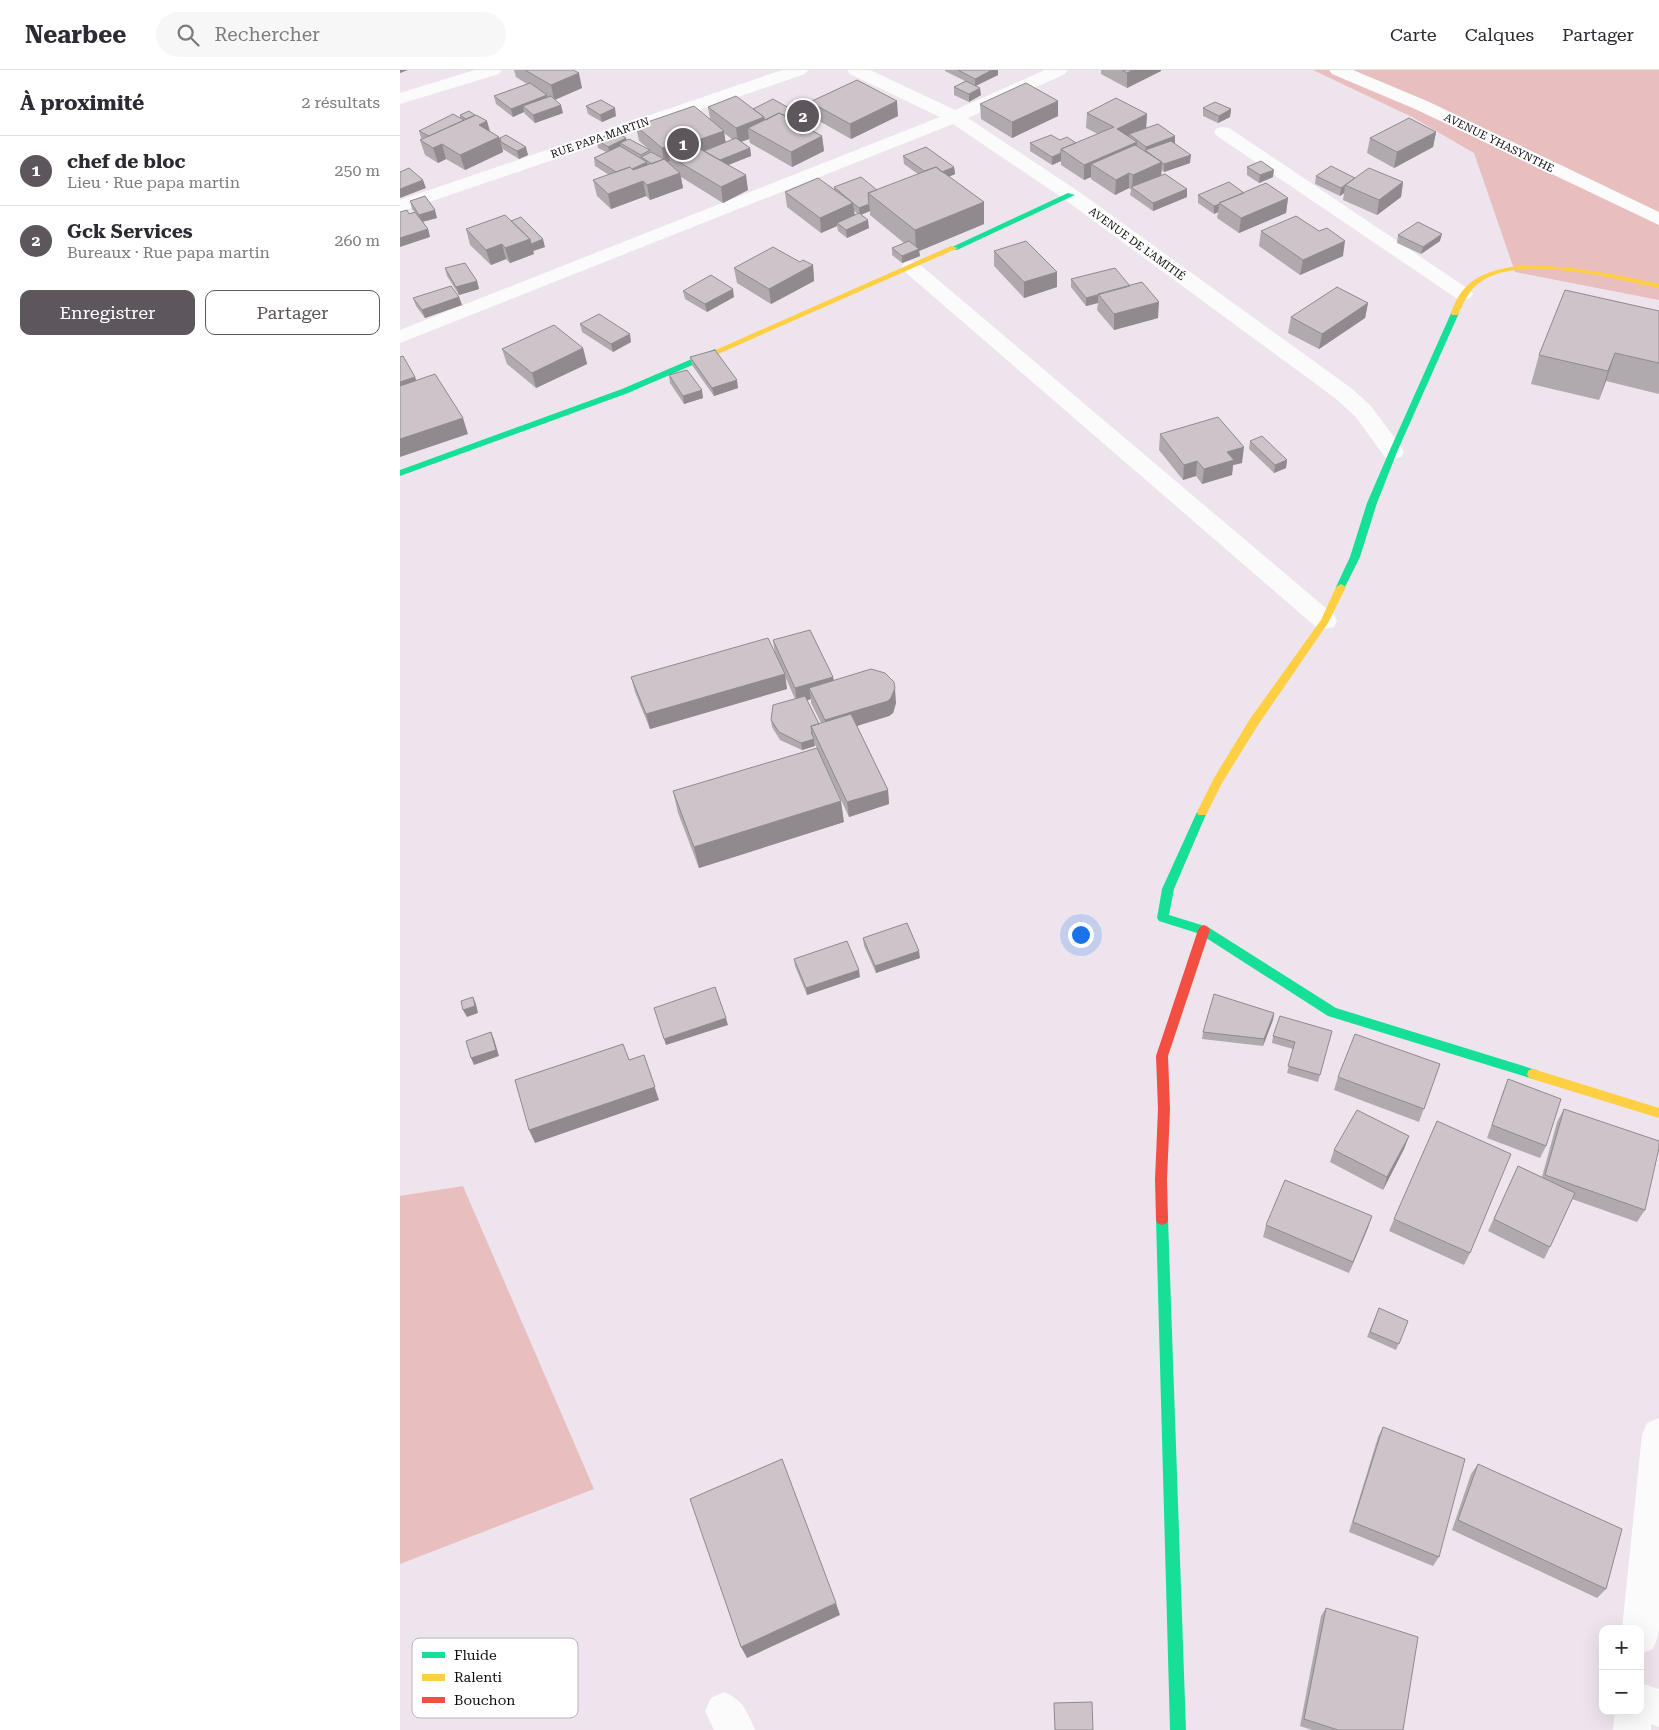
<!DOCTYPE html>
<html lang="fr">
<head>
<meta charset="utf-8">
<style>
	body { margin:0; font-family:"Roboto Serif",serif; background:#f7f7f7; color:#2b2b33 }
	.controls { position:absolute; right:15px; bottom:15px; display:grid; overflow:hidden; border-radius:10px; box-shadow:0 5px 20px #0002 }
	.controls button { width:45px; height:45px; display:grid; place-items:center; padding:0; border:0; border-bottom:1px solid #e1e1e2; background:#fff; color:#2b2b33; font:25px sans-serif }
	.you { position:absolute; left:680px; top:864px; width:18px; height:18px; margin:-12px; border:4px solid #fff; border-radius:50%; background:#1a73e8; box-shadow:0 0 0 8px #1a73e833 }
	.badge { display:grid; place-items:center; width:32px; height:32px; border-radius:50%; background:#5d565d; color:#fff; font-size:16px; font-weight:700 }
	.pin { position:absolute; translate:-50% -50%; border:2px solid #fff; box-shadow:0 1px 5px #0006 }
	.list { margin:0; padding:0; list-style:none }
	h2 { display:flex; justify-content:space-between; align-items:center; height:65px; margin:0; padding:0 20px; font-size:21px }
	h2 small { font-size:16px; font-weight:400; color:#7c7c81 }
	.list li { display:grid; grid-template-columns:32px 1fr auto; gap:15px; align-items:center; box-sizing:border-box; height:70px; padding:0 20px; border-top:1px solid #e1e1e2 }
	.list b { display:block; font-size:19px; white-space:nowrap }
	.list p { margin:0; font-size:16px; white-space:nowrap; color:#7c7c81 }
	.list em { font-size:16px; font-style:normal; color:#7c7c81 }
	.actions { display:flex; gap:10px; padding:15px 20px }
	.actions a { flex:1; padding:11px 0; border:1px solid #5d565d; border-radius:10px; text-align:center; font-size:18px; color:#5d565d }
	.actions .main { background:#5d565d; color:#fff }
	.icon { flex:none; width:28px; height:28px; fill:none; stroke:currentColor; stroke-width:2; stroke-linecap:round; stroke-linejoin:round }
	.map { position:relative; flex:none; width:1259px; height:1660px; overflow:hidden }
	header { display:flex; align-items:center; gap:30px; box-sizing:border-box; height:70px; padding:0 25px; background:#fff; border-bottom:1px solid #e1e1e2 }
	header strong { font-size:24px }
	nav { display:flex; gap:28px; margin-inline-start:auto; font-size:18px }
	.search { width:350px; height:45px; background:#f7f7f7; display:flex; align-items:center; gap:12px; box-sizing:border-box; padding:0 18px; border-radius:28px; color:#7c7c81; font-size:19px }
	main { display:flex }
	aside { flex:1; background:#fff }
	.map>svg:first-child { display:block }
	.green { fill:#e8bebf }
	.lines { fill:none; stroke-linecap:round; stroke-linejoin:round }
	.street { fill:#fcfbfc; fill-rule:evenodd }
	.fast { fill:#16e098; fill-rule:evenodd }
	.slow { fill:#ffcf43; fill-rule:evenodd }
	.jam { fill:#f24e42; fill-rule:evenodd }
	.wall { fill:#b0a9ae; fill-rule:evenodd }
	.shaded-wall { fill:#90898d }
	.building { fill:#cdc4ca; stroke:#90898d }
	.labels { text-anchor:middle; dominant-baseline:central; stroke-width:4; stroke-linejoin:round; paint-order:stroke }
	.far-street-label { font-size:11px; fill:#0f0a0f; stroke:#fff }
	.key { fill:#fff; stroke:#b7b6b7; stroke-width:1 }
	.key-label { font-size:14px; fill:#0f0a0f }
</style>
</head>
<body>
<header>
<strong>Nearbee</strong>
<div class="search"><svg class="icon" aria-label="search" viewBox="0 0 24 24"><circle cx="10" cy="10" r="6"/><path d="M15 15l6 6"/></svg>Rechercher</div>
<nav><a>Carte</a><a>Calques</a><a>Partager</a></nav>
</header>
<main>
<aside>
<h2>À proximité<small>2 résultats</small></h2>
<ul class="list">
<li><span class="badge">1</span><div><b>chef de bloc</b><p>Lieu · Rue papa martin</p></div><em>250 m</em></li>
<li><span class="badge">2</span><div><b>Gck Services</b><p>Bureaux · Rue papa martin</p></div><em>260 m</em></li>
</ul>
<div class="actions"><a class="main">Enregistrer</a><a>Partager</a></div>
</aside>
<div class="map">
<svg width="1259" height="1660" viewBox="0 0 1259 1660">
	<rect width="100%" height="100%" fill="#eee4ee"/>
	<path class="green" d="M913 0H1259V230L1115 202 1074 83 1012 47Z
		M63 1116 194 1419 0 1494V1126Z"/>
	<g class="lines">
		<path class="street" d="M75 0H102L99 4 0 34V23Z
			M382 0H408L405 4 0 142V130Z
			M447 0H470L555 40 645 0H668L665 4 568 48 678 121 951 318 971 336 1001 377 1004 382 1001 387 993 389 985 387 955 346 935 328 664 129 553 54 0 273V260L540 47 450 4Z
			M929 0H953L1027 31 1259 142V155L1015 39 932 4Z
			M823 57 829 58 1070 220 1073 224 1070 228 1063 230 1056 228 817 66 814 62 817 58Z
			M511 191 518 193 934 545 937 551 934 557 925 559 916 557 504 201 501 197 504 193Z
			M1259 1348V1558L1258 1566 1253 1579 1240 1584V1559H1222L1242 1365 1247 1353Z
			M1240 1613 1259 1619V1657L1251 1654V1660H1213L1215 1641H1240Z
			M324 1622C343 1630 347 1641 355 1660H314L305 1641 311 1628Z"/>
		<path class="fast" d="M668 123 675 125 557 180 550 178Z
			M1052 241H1058L1059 243 997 382 977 433 960 487 944 519H938L936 517 950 487 967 433 989 382Z
			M315 279 319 282 318 284 228 323 0 406V400L222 319Z
			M802 738 807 742 774 819 769 845 808 857 936 938 1133 999 1137 1000 1139 1004 1137 1008 1133 1009 928 946 800 864 759 851 757 848 762 819 797 742Z
			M762 1143 767 1145 768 1149 786 1660H770L756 1149 757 1145Z"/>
		<path class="slow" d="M551 176 558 178 318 284 315 285 311 282Z
			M1126 195C1172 196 1215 204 1259 214V218C1213 209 1123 184 1082 211 1069 219 1064 232 1058 245H1052L1051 243C1063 206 1091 199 1126 195Z
			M941 514 946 517 928 553 858 655 822 713 806 745H798L797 742 814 708 850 649 921 550 936 517Z
			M1133 999 1259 1038V1048L1129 1008 1127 1004 1129 1000Z"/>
		<path class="jam" d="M804 855 808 857 810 860 768 986 770 1039 767 1110 768 1149 767 1153 762 1155 757 1153 756 1149 755 1110 758 1039 756 986 798 860 800 857Z"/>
	</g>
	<path class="wall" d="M114 0H173L182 18 155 30 163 43 135 53 125 44 124 42 113 47 96 34 94 26 127 14 116 7Z
		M545 0H598V5L576 16 581 25 569 32 554 25V17L565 11 545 1Z
		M701 0H761V1L727 18 701 4Z
		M658 31V46L612 68 581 49 580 34Z
		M410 32 498 46 451 69 412 47Z
		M186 36 216 46 202 52 188 44Z
		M308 37 353 39 397 49 394 51 422 66 424 81 392 97 350 73 349 69 341 72 350 78 351 86 328 95 348 120 323 133 281 107 283 118 250 130 246 126 211 139 197 126 193 110 209 105 195 96 194 88 206 82 198 78 197 70 226 68V70L250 80 239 71 236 56 310 49ZM324 63 333 70 326 73Z
		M803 38 831 39 830 47 818 53 803 46Z
		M687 43 747 44 746 58 775 73 790 93 764 102 762 100 761 105 787 119V127L753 141 730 125 731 120 729 118 715 125 691 109V107L684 110 661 95V91L652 95 630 81V73L660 70 676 73 698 64 686 58Z
		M60 45H75L87 51 90 61 99 67 100 68 128 85 119 89 103 79V82L65 100 46 89 38 93 25 85 20 70 22 69 21 68 19 61 60 48Z
		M1036 62 1033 77 994 98 967 83 970 68Z
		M503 86 554 97 555 104 549 107 584 132V154L519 181 520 186 502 193 492 185V178L504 173 470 145V141L461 145 469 158 447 168 438 161 437 156 421 163 387 137 385 122 434 119V117L477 120 518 104 504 94ZM454 141 458 144 455 145Z
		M847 97 873 107 859 113 847 105Z
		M916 106 955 108 1003 112 1001 127 977 145 943 130 944 123 940 126 915 114Z
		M844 123 888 128 886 143 839 163 817 148 818 142 814 144 798 133V125Z
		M10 131 37 148 23 152 28 159 30 167 9 144 15 142 12 139Z
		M111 151 145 177 133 181 134 184 110 193 106 189 91 195 70 175 66 159Z
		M861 161H919L943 186 900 205 859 176Z
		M998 165 1040 171 1021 184 997 173Z
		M594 181 657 217 624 228 594 196Z
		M400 192 413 195 414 211 371 234 337 213 334 198Z
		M45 198 77 211 79 219 59 225 47 206Z
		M671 209 758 248 714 260 697 240 698 233 686 236 671 217Z
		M283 221 334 227 307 242 285 229Z
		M59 227 62 235 25 248 16 236 13 228Z
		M968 233 965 248 919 279 888 263 891 247Z
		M1259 241V324L1206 311 1199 330 1131 314 1139 285Z
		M180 254 231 272 213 282 182 262Z
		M183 278 187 294 136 318 107 294 102 279Z
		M290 287 338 318 314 326 292 295Z
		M269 305 303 328 284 334 270 313Z
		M760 364 842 393 833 395 832 405 802 414 796 406 783 410 759 380Z
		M850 371 887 390 886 398 874 403 849 379Z
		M373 570 433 607 434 610 496 633 493 643 489 646 457 656 488 720 489 734 449 747 414 672 415 676 402 680 380 670 372 657 371 650 395 629 385 606 387 619 250 659 235 622 231 607 375 584ZM411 629V633L421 653 419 654 407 630Z
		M273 721 444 752 299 798 278 743Z
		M463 868 520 888 476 903 464 876Z
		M394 889 460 907 407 925 395 896Z
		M874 943 873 950 863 976 802 969 803 962Z
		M932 961 918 1012 887 1003 893 979 872 973 873 966Z
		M1040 994 1019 1052 934 1020 938 1007Z
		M1108 1009 1146 1076 1140 1088 1087 1068 1103 1022Z
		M1164 1039 1245 1140 1237 1152 1172 1129 1150 1177 1144 1189 1088 1161 1118 1096 1142 1107 1157 1052Z
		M1009 1066 1004 1079 983 1120 930 1092 934 1080Z
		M972 1146 949 1203 863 1167 866 1155Z
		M994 1149 1070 1183 1064 1195 989 1161Z
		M979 1238 1008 1251 996 1280 967 1267Z
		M983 1357 1039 1487 1033 1496 949 1462 978 1367Z
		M1078 1394 1206 1519 1197 1528 1052 1460 1071 1404Z
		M926 1538 1003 1660H912L900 1656 921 1546Z"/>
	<path class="shaded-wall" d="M0 0H8L0 3Z
		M592 0H598V5L575 16V9Z
		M733 0H761V1L727 18V3Z
		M179 3 182 18 154 30 151 15Z
		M580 18 581 25 569 32V24Z
		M147 25 148 33 123 36 124 42 113 47 111 39Z
		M497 31 498 46 451 69 450 54Z
		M658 31V46L612 68V52Z
		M161 35 163 43 135 53 133 45Z
		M215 38 216 46 202 52 200 45Z
		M831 39 830 47 818 53 819 46Z
		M396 42 397 49 373 61 372 53Z
		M747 44 746 59 729 64V68L717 59Z
		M364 47 366 62 348 58 349 69 338 73 336 58Z
		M87 51 91 66 79 55Z
		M324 61 326 76 300 86 298 70Z
		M1036 62 1033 77 994 98 997 82Z
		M422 66 424 81 392 97 391 82Z
		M775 66V74L746 80V77Z
		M99 67 103 82 65 100 60 85Z
		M294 67 296 82 269 86 270 91 264 93 262 78Z
		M226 68 228 76 220 73 221 79 210 84 208 77Z
		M737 72 736 87 691 94V107L684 110V95Z
		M42 74 46 89 38 93 33 78Z
		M126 77 128 85 119 89 117 81Z
		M350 78 351 86 318 99 317 91Z
		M661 83V91L652 95V87Z
		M791 85 790 93 764 102V94Z
		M247 92 248 100 221 105Z
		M762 92 761 107 732 118 733 105Z
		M554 97 555 104 532 114V106Z
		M874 100 873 107 859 113 860 105Z
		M280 103 283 118 250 130 247 115Z
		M729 103V118L715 125 716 110Z
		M346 105 348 120 323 133 321 117Z
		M23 110 26 118 0 128V119Z
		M243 111 246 126 211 139 208 124Z
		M1003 112 1001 127 977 145 979 130Z
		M945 116 944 123 940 126 941 118Z
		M787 119V127L753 141V133Z
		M888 128 886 143 839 163 841 148Z
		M584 132V154L519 181 520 186 502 193V186L516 180 515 160Z
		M453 133 455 148 437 153V156L421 163 420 148Z
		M469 134 470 141 460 145 459 138Z
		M819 134 818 142 814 144V136Z
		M35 140 37 148 21 152 19 145Z
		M468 150 469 158 447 168 446 160Z
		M28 159 30 167 0 177V168Z
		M1042 164 1040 171 1021 184 1023 177Z
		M130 169 134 184 110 193 105 178Z
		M143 169 145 177 133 181 131 174Z
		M945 171 943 186 900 205 903 190Z
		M102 174 106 189 91 195 86 180Z
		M413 195 414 211 371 234 369 219Z
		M657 202V217L624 228V212Z
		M77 211 79 219 59 225 56 217Z
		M333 219 334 227 307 242 305 234Z
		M698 225V233L686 236V228Z
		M59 227 62 235 25 248 22 240Z
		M759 232 758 248 714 260V244Z
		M968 233 965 248 919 279 922 264Z
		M230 264 231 272 213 282 211 274Z
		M183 278 187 294 136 318 132 303Z
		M1215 283 1206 311 1199 330 1208 301Z
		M15 307 21 322 0 329V312Z
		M337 310 338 318 314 326 312 318Z
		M302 320 303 328 284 334 283 326Z
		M63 348 68 364 0 387V369Z
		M844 377 842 393 833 395 832 405 802 414 804 399 827 382Z
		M887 390 886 398 874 403 875 395Z
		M797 391 796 406 783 410 784 395Z
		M385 604 387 619 250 659 246 644Z
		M433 607 435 622 409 618 411 629 397 633 395 618Z
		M495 618 496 633 493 643 489 646 427 665 425 650Z
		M411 662H412L415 676 402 680 401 673Z
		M488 720 489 734 449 747 447 732Z
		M441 731 444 752 299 798 294 777Z
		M519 881 520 888 476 903 475 896Z
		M459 900 460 907 407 925 406 918Z
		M73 927 76 934 78 943 67 947 63 940Z
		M874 943 873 950 863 976 864 969Z
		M326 948 328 955 266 975 264 969Z
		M91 962 94 969 99 986 74 995 71 988Z
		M244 985 259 1030 135 1073 129 1060Z
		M1009 1066 1004 1079 983 1120 987 1107Z
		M972 1146 968 1158 949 1203 953 1192Z
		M436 1533 440 1545 347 1588 341 1577Z"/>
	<path class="building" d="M125 0H173L179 3 151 15Z
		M558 0H592L575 9Z
		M722 0H733L727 3Z
		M457 10 497 31 450 54 410 32Z
		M566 11 580 18 569 24 554 17Z
		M130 13 147 25 111 39 94 26Z
		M626 13 658 31 612 52 580 34Z
		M151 26 161 35 133 45 123 36Z
		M336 26 364 47 336 58 308 37Z
		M716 28 747 44 717 59 737 72 684 95 661 79 714 57 687 43Z
		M373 29 396 42 386 46 379 43 366 50 364 49V47L353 39Z
		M201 30 215 38 200 45 186 36Z
		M815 32 831 39 819 46 803 38Z
		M294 36 324 61 298 70 294 67 262 78 236 56Z
		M69 41 75 45 66 49 60 45Z
		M379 43 422 66 391 82 348 58Z
		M53 44 64 50 29 66 19 61Z
		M76 45 87 51 79 55 99 67 60 85 42 74 33 78 20 70Z
		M1009 48 1036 62 997 82 970 68Z
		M758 54 775 66 746 77 729 64Z
		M215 61 226 68 208 77 197 70Z
		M106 65 126 77 117 81 101 72 100 68Z
		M651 65 660 70 667 67 676 73 661 79V83L652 87 630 73Z
		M336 68 350 78 320 90 304 81Z
		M229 69 250 80 241 85 220 73Z
		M771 71 791 85 764 94 745 80Z
		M293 75 346 105 321 117 269 86Z
		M735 75 762 92 733 105 729 103 716 110 691 94Z
		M220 76 247 92 232 99 230 97 216 102 194 88Z
		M526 77 554 97 542 102 536 97 524 101 503 86Z
		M251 82 264 89 252 94 241 87Z
		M264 89 280 103 247 115 243 111 208 124 193 110 230 97 233 100Z
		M861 91 874 100 860 105 847 97Z
		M931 96 955 108 941 118 916 106Z
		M536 97 584 132 515 160 468 123Z
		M9 98 23 110 0 119V102Z
		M969 98 1003 112 979 130 945 115Z
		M765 104 787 119 753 133 731 117Z
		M461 107 477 120 468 123 469 134 459 138 434 117Z
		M418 108 453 133 420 148 385 122Z
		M829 112 844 123 819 133 820 134 814 136 798 125Z
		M866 113 888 128 841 148 819 133Z
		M25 126 35 140 19 145 10 131Z
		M7 140 9 144 15 142 28 159 0 168V142Z
		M459 143 468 150 446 160 437 153Z
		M105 145 130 169 105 178 102 174 86 180 66 159Z
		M896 146 919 161 927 158 945 171 903 190 861 161Z
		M121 147 143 169 131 174 130 169 111 151Z
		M1018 152 1042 164 1023 177 998 165Z
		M509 171 519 179 502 186 492 178Z
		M626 171 657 202 624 212 594 181Z
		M373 177 400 192 403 190 413 195 369 219 334 198Z
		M65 193 77 211 56 217 45 198Z
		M715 198 730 216 686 228 671 209Z
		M311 205 333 219 305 234 283 221Z
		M742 212 759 232 714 244 698 224Z
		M51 216 59 227 22 240 13 228Z
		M937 217 968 233 922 264 891 247Z
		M1165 220 1259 241V293L1215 283 1208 301 1139 285Z
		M199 244 230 264 211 274 180 254Z
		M154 255 183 278 132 303 102 279Z
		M315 280 337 310 312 318 290 287Z
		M3 286 15 307 0 312V287Z
		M287 300 302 320 283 326 269 305Z
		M35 304 63 348 0 369V316Z
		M818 347 844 377 827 382 834 390 804 399 797 391 784 395 760 364Z
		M862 366 887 390 875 395 850 371Z
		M410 560 433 607 395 618 373 570Z
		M368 568 385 604 246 644 231 607Z
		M471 599 485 603 494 612 495 618 491 628 488 631 425 650 409 618Z
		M405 626 419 654 411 656 412 662H411L414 669 401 673 379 662 371 650 373 635Z
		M451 644 488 720 447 732 411 656Z
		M417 678 441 731 294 777 273 721Z
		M507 853 519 881 475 896 463 868Z
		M447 871 459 900 406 918 394 889Z
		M315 917 326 948 264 969 254 938Z
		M814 924 874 943 864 969 803 962Z
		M73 927 75 936 63 940 61 931Z
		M880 946 932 961 920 1005 888 996 895 972 873 966Z
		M91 962 96 980 71 988 66 971Z
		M955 964 1040 994 1024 1039 938 1007Z
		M223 974 229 990 244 985 255 1017 129 1060 115 1010Z
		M1108 1009 1161 1029 1146 1076 1092 1055Z
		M1164 1039 1259 1071V1078L1245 1140 1145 1105Z
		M957 1040 1009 1066 987 1107 934 1080Z
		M1037 1051 1111 1084 1070 1183 994 1149Z
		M1118 1096 1175 1123 1150 1177 1094 1149Z
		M885 1110 972 1146 953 1192 866 1155Z
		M979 1238 1008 1251 999 1274 970 1262Z
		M983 1357 1065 1389 1039 1487 953 1452Z
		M382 1389 436 1533 341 1577 290 1429Z
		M1078 1394 1222 1459 1206 1519 1058 1450Z
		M926 1538 1018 1567 1003 1660H938L904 1649Z
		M692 1632 693 1660H655L654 1633Z"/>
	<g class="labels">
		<g class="far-street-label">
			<text transform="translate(200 68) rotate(-19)">RUE PAPA MARTIN</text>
			<text transform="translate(1099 73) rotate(26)">AVENUE YHASYNTHE</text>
			<text transform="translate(737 174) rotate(36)">AVENUE DE L'AMITIÉ</text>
		</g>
	</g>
	<rect x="12" y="1568" width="166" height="80" rx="8" class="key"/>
	<rect x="22" y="1582" width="23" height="6" fill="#16e098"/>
	<rect x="22" y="1604" width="23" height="7" fill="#ffcf43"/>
	<rect x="22" y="1627" width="23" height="6" fill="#f24e42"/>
	<g class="key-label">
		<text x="54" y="1590">Fluide</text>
		<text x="54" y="1612">Ralenti</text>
		<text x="54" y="1635">Bouchon</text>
	</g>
</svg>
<div class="controls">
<button>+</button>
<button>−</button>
</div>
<div class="you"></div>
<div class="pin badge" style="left:283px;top:74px">1</div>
<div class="pin badge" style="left:403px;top:46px">2</div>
</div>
</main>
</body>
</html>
